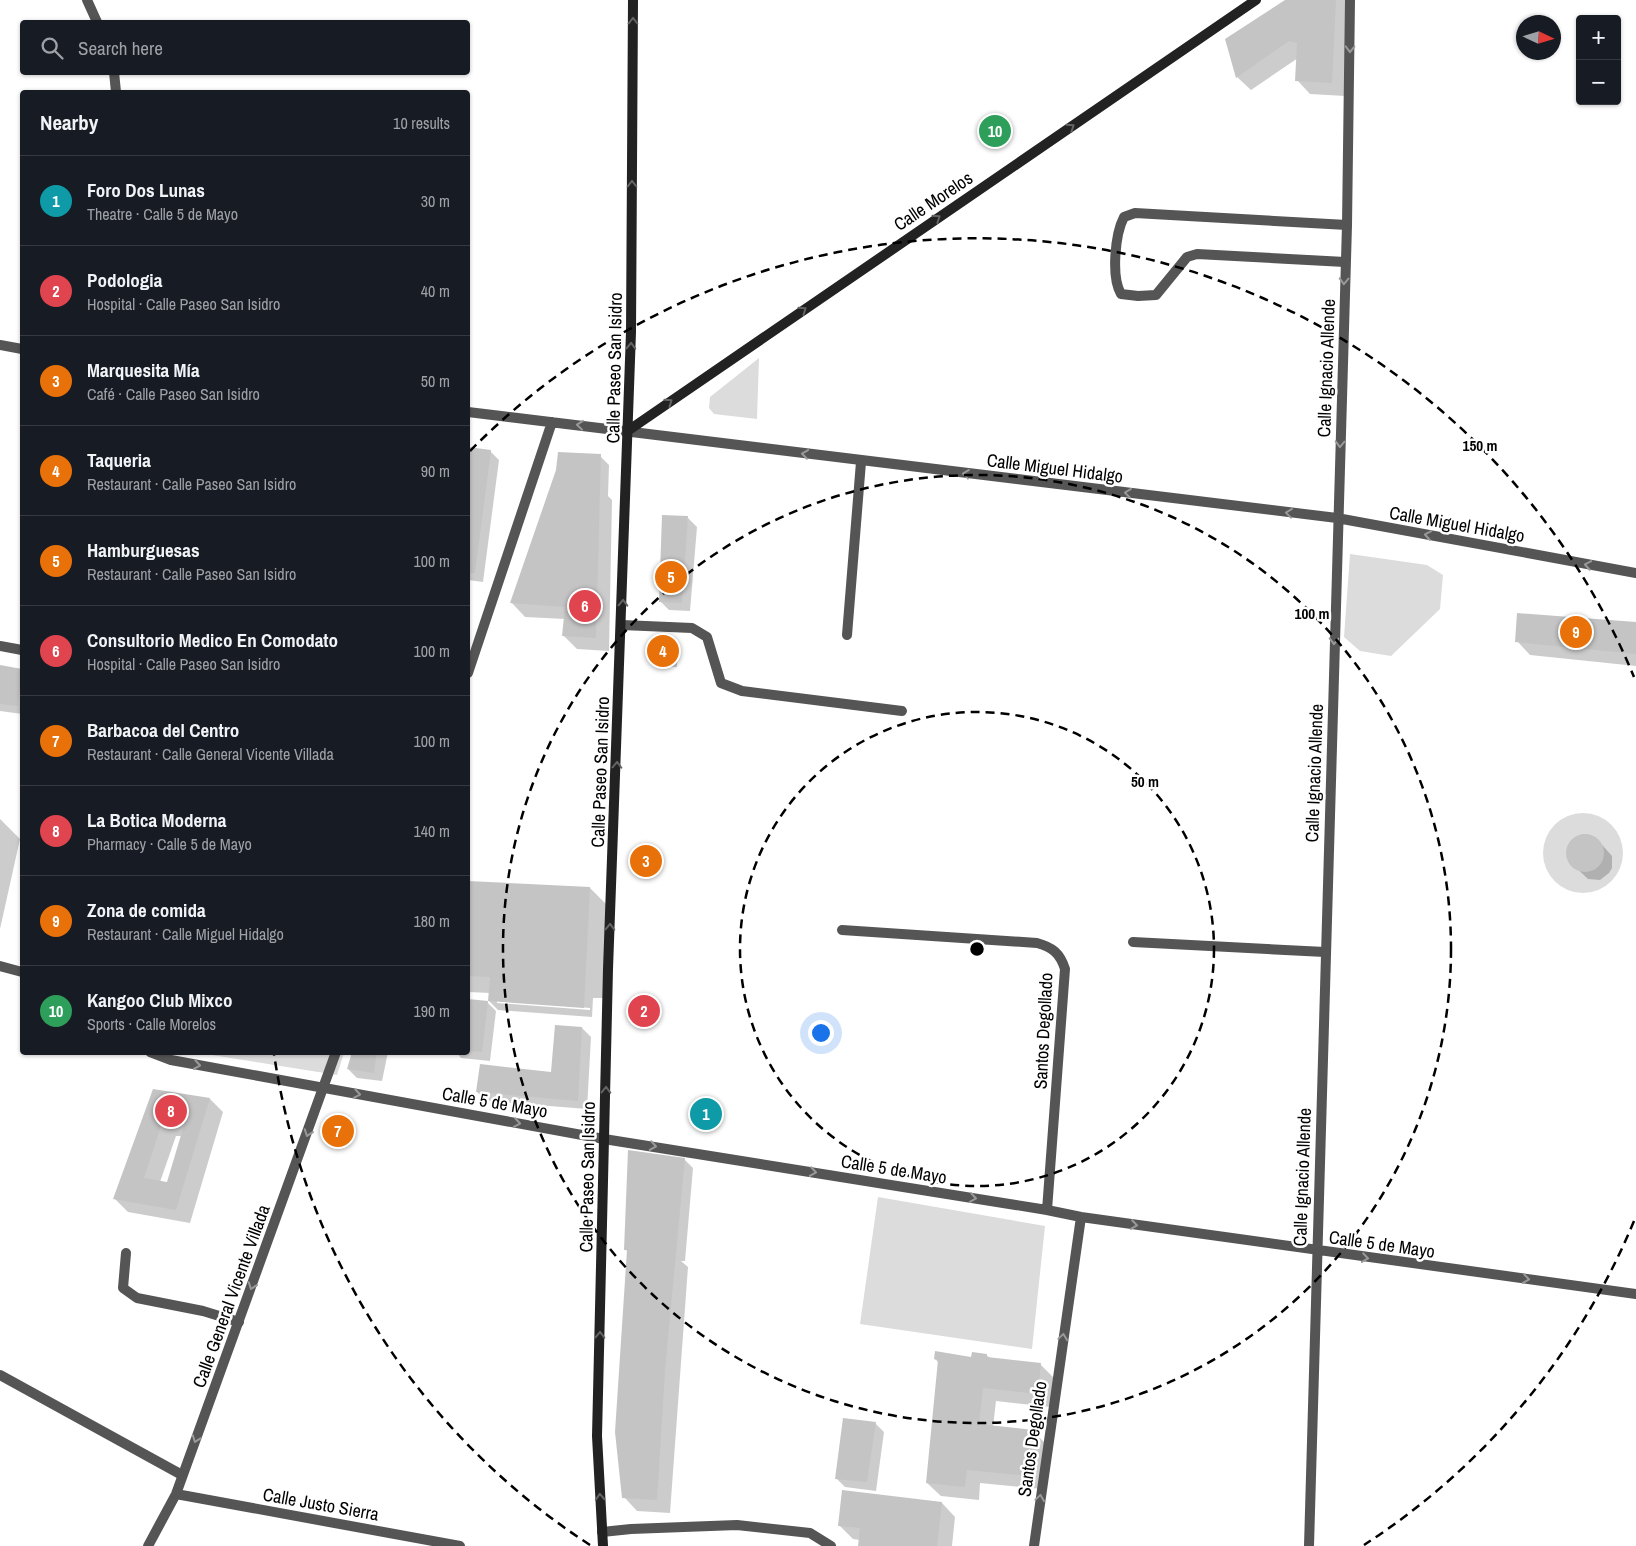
<!DOCTYPE html>
<html lang="en">
<head>
<meta charset="utf-8">
<style>
	body { margin:0; font-family:"Archivo Narrow",sans-serif; background:#242831; color:#f1f3f6 }
	.controls { position:absolute; right:15px; top:15px; display:grid; overflow:hidden; border-radius:5px; box-shadow:0 1px 4px #0004 }
	.controls button { width:45px; height:45px; display:grid; place-items:center; padding:0; border:0; border-bottom:1px solid #363941; background:#171b24; color:#f1f3f6; font:25px sans-serif }
	.compass { position:absolute; left:1516px; top:15px; width:45px; height:45px; border-radius:50%; background:#171b24; box-shadow:0 1px 4px #0004; rotate:94deg }
	.you { position:absolute; left:820px; top:1032px; width:18px; height:18px; margin:-12px; border:4px solid #fff; border-radius:50%; background:#1a73e8; box-shadow:0 0 0 8px #1a73e833 }
	.badge { display:grid; place-items:center; width:32px; height:32px; border-radius:50%; background:#8c9099; color:#fff; font-size:16px; font-weight:700 }
	.pin { position:absolute; translate:-50% -50%; border:2px solid #fff; box-shadow:0 1px 5px #0006 }
	.list { margin:0; padding:0; list-style:none }
	h2 { display:flex; justify-content:space-between; align-items:center; height:65px; margin:0; padding:0 20px; font-size:21px }
	h2 small { font-size:16px; font-weight:400; color:#9ea1a6 }
	.list li { display:grid; grid-template-columns:32px 1fr auto; gap:15px; align-items:center; box-sizing:border-box; height:90px; padding:0 20px; border-top:1px solid #363941 }
	.list b { display:block; font-size:19px; white-space:nowrap }
	.list p { margin:0; font-size:16px; white-space:nowrap; color:#9ea1a6 }
	.list em { font-size:16px; font-style:normal; color:#9ea1a6 }
	.icon { flex:none; width:28px; height:28px; fill:none; stroke:currentColor; stroke-width:2; stroke-linecap:round; stroke-linejoin:round }
	.map { position:relative; flex:none; width:1636px; height:1546px; overflow:hidden }
	.search { position:absolute; background:#171b24; box-shadow:0 1px 4px #0004; left:20px; top:20px; width:450px; height:55px; display:flex; align-items:center; gap:12px; box-sizing:border-box; padding:0 18px; border-radius:5px; color:#9ea1a6; font-size:19px }
	.panel { position:absolute; background:#171b24; box-shadow:0 1px 4px #0004; left:20px; top:90px; width:450px; height:965px; border-radius:5px }
	.map>svg:first-child { display:block }
	.green { fill:#dcdcdc }
	.shadow { fill:#0003; fill-rule:evenodd }
	.building { fill:#c4c4c4; fill-rule:evenodd }
	.lines { fill:none; stroke-linecap:round; stroke-linejoin:round }
	.lane { stroke:#555; stroke-width:10 }
	.street { stroke:#555; stroke-width:10 }
	.secondary { stroke:#222; stroke-width:10 }
	.oneway { stroke:#646464 }
	.oneway2 { stroke:#999 }
	.ring { fill:none; stroke:#000; stroke-width:2.5; stroke-dasharray:9 6 }
	.labels { text-anchor:middle; dominant-baseline:central; stroke-width:5; stroke-linejoin:round; paint-order:stroke }
	.street-label { font-size:18px; fill:#000; stroke:#fff }
	.centre { fill:#000; stroke:#fff; stroke-width:2.5 }
	.ring-label { font-size:15px; text-anchor:middle; font-weight:bold; fill:#000; stroke:#fff; stroke-width:5; stroke-linejoin:round; paint-order:stroke }
</style>
</head>
<body>
<div class="map">
<svg width="1636" height="1546" viewBox="0 0 1636 1546">
	<rect width="100%" height="100%" fill="#fff"/>
	<path class="green" d="M759 358 757 419 714 414 709 408 710 397Z
		M1350 554 1427 565 1443 575 1440 609 1391 656 1360 651 1344 637Z
		M1543 853a40 40 0 1 1 80 0a40 40 0 1 1-80 0Z
		M199 1053H344L337 1075Z
		M878 1197 1045 1226 1032 1349 860 1324Z"/>
	<path class="shadow" d="M1287 0H1350L1345 96 1310 94 1297 80 1298 58 1251 90 1237 77Z
		M468 448 490 451 499 460 483 582 468 580Z
		M600 456 609 465 608 496 612 500 609 651 577 649 564 636 565 619 525 617 512 603Z
		M688 518 697 527 690 611 669 610 660 601Z
		M1636 624V666L1530 655 1517 641Z
		M674 641 678 645 677 667 656 666 652 662Z
		M0 666 22 670V714L0 711Z
		M0 819 20 839 0 929Z
		M1584 834 1595 837 1612 856V868L1609 873 1600 880 1588 879 1570 862 1568 857 1569 845 1578 836Z
		M468 882 590 888 608 906 603 998H593L592 1017 498 1010 489 1001 490 993 468 992ZM497 1001 590 1008V1010L497 1003Z
		M468 1000 487 1002 496 1011 490 1061 461 1058 456 1052H468Z
		M582 1028 591 1037 587 1109 486 1101 477 1092 552 1073Z
		M354 1052H388L382 1081 357 1078 348 1069Z
		M154 1090 210 1099 223 1112 190 1223 128 1212 114 1198ZM176 1136H182L168 1183 160 1182Z
		M684 1159 693 1168 685 1261H681L688 1267 670 1513 637 1511 624 1497 628 1252 625 1249Z
		M986 1355 990 1358 1040 1364 1054 1378 1051 1407 996 1401 993 1427 1033 1431 1047 1445 1042 1489 980 1483 979 1500 941 1496 927 1483 939 1363 935 1359H972Z
		M875 1423 884 1432 876 1491 845 1487 836 1478Z
		M942 1503 955 1517 952 1546H860V1540L853 1539 839 1525Z"/>
	<path class="building" d="M1285 0H1336L1332 83 1295 81 1297 43 1289 41 1236 78 1225 39Z
		M468 447 491 450 475 573H468Z
		M558 452 601 454 596 638 562 636 565 607 510 603 556 470Z
		M662 515 688 516 682 603 659 602Z
		M1517 613 1636 622V654L1515 642Z
		M654 638 675 640 673 663 651 662Z
		M0 665 22 669 18 706 0 704Z
		M1566 853a19 19 0 1 1 38 0a19 19 0 1 1-38 0Z
		M468 881 590 887 584 1008 488 1001 490 977 468 976Z
		M468 999 488 1001 482 1052 468 1051Z
		M555 1025 582 1027 578 1101 476 1092 480 1064 551 1072Z
		M352 1052H377L374 1073 347 1069Z
		M153 1089 210 1098 176 1210 113 1199ZM162 1123 184 1125 167 1182 144 1178Z
		M628 1150 685 1158 665 1370 657 1500 622 1498 615 1432 627 1250H624Z
		M935 1351 971 1357 972 1352 987 1354V1357L1041 1363 1038 1394 983 1388 979 1424 1034 1430 1029 1476 967 1470 965 1487 926 1483 938 1360 934 1359Z
		M843 1418 876 1422 867 1482 835 1479Z
		M842 1490 942 1502 937 1546H858L860 1528 838 1526Z"/>
	<g class="lines">
		<path class="lane" d="M87 0 97 22
			M114 72 116 92
			M1345 262 1197 254 1187 257 1156 295 1138 296 1121 294C1111 277 1115 234 1124 217L1135 213 1347 225
			M622 625 692 628 707 637 721 683 742 691 902 711
			M847 635 861 462
			M1133 942 1325 952
			M126 1253 123 1288 137 1298 203 1311 239 1322
			M0 1375 182 1475
			M602 1532 631 1529 737 1525 810 1533 831 1546"/>
		<path class="street" d="M0 345 22 349
			M468 412 1337 518 1636 573
			M0 646 22 650
			M468 673 552 422
			M842 930 1037 943C1052 947 1060 953 1065 969L1047 1210
			M0 966 22 972
			M150 1052 171 1060 604 1139 1047 1210 1081 1217 1636 1294
			M176 1494 460 1546
			M148 1546 176 1494 336 1052
			M1034 1546 1081 1217
			M1309 1546 1347 225 1350 0"/>
		<path class="secondary" d="M629 430 1256 0
			M603 1546 597 1436 608 969 631 332 633 0"/>
	</g>
	<defs><path id="oneway-chevron" d="M-2-3.5L2.5 0L-2 3.5" fill="none" stroke-width="1.6" stroke-linecap="round" stroke-linejoin="round" transform="scale(1.25)"/></defs>
	<g class="oneway">
		<use href="#oneway-chevron" transform="translate(633 21) rotate(-90)"/>
		<use href="#oneway-chevron" transform="translate(1071 127) rotate(-34)"/>
		<use href="#oneway-chevron" transform="translate(632 184) rotate(-90)"/>
		<use href="#oneway-chevron" transform="translate(937 218) rotate(-34)"/>
		<use href="#oneway-chevron" transform="translate(803 310) rotate(-35)"/>
		<use href="#oneway-chevron" transform="translate(631 346) rotate(-88)"/>
		<use href="#oneway-chevron" transform="translate(669 402) rotate(-35)"/>
		<use href="#oneway-chevron" transform="translate(623 603) rotate(-88)"/>
		<use href="#oneway-chevron" transform="translate(617 765) rotate(-88)"/>
		<use href="#oneway-chevron" transform="translate(610 927) rotate(-88)"/>
		<use href="#oneway-chevron" transform="translate(606 1090) rotate(-89)"/>
		<use href="#oneway-chevron" transform="translate(600 1335) rotate(-89)"/>
		<use href="#oneway-chevron" transform="translate(600 1497) rotate(-93)"/>
	</g>
	<g class="oneway2">
		<use href="#oneway-chevron" transform="translate(1350 49) rotate(91)"/>
		<use href="#oneway-chevron" transform="translate(1344 281) rotate(92)"/>
		<use href="#oneway-chevron" transform="translate(580 425) rotate(-174)"/>
		<use href="#oneway-chevron" transform="translate(1340 444) rotate(92)"/>
		<use href="#oneway-chevron" transform="translate(805 454) rotate(-172)"/>
		<use href="#oneway-chevron" transform="translate(966 474) rotate(-173)"/>
		<use href="#oneway-chevron" transform="translate(1128 493) rotate(-173)"/>
		<use href="#oneway-chevron" transform="translate(1289 513) rotate(-173)"/>
		<use href="#oneway-chevron" transform="translate(1428 535) rotate(-170)"/>
		<use href="#oneway-chevron" transform="translate(1588 565) rotate(-170)"/>
		<use href="#oneway-chevron" transform="translate(1334 641) rotate(92)"/>
		<use href="#oneway-chevron" transform="translate(197 1065) rotate(10)"/>
		<use href="#oneway-chevron" transform="translate(357 1094) rotate(10)"/>
		<use href="#oneway-chevron" transform="translate(517 1123) rotate(10)"/>
		<use href="#oneway-chevron" transform="translate(308 1133) rotate(110)"/>
		<use href="#oneway-chevron" transform="translate(653 1146) rotate(9)"/>
		<use href="#oneway-chevron" transform="translate(813 1172) rotate(9)"/>
		<use href="#oneway-chevron" transform="translate(973 1198) rotate(9)"/>
		<use href="#oneway-chevron" transform="translate(1134 1225) rotate(8)"/>
		<use href="#oneway-chevron" transform="translate(1365 1258) rotate(8)"/>
		<use href="#oneway-chevron" transform="translate(1526 1279) rotate(8)"/>
		<use href="#oneway-chevron" transform="translate(252 1286) rotate(110)"/>
		<use href="#oneway-chevron" transform="translate(1063 1337) rotate(-82)"/>
		<use href="#oneway-chevron" transform="translate(196 1439) rotate(110)"/>
		<use href="#oneway-chevron" transform="translate(1040 1498) rotate(-82)"/>
	</g>
	<g class="ring">
		<circle cx="977" cy="949" r="237"/>
		<circle cx="977" cy="949" r="474"/>
		<path d="M1634 1221A711 711 0 0 1 1364 1545M590 1545A711 711 0 0 1 274 1054M470 451A711 711 0 0 1 1634 677"/>
	</g>
	<g class="labels">
		<g class="street-label">
			<text transform="translate(933 201) rotate(-34)">Calle Morelos</text>
			<text transform="translate(614 368) rotate(-89)">Calle Paseo San Isidro</text>
			<text transform="translate(1326 368) rotate(-88)">Calle Ignacio Allende</text>
			<text transform="translate(1055 468) rotate(7)">Calle Miguel Hidalgo</text>
			<text transform="translate(1457 524) rotate(10)">Calle Miguel Hidalgo</text>
			<text transform="translate(600 772) rotate(-88)">Calle Paseo San Isidro</text>
			<text transform="translate(1314 773) rotate(-88)">Calle Ignacio Allende</text>
			<text transform="translate(1043 1031) rotate(-87)">Santos Degollado</text>
			<text transform="translate(495 1102) rotate(10)">Calle 5 de Mayo</text>
			<text transform="translate(894 1169) rotate(9)">Calle 5 de Mayo</text>
			<text transform="translate(587 1177) rotate(-89)">Calle Paseo San Isidro</text>
			<text transform="translate(1302 1177) rotate(-88)">Calle Ignacio Allende</text>
			<text transform="translate(1382 1244) rotate(8)">Calle 5 de Mayo</text>
			<text transform="translate(231 1296) rotate(-70)">Calle General Vicente Villada</text>
			<text transform="translate(1032 1439) rotate(-82)">Santos Degollado</text>
			<text transform="translate(321 1504) rotate(10)">Calle Justo Sierra</text>
		</g>
	</g>
	<circle cx="977" cy="949" r="8" class="centre"/>
	<g class="ring-label">
		<text x="1480" y="451">150 m</text>
		<text x="1312" y="619">100 m</text>
		<text x="1145" y="787">50 m</text>
	</g>
</svg>
<div class="controls">
<button>+</button>
<button>−</button>
</div>
<svg class="compass" viewBox="-18 -18 36 36"><path d="M0-13l5 13h-10z" fill="#e53935"/><path d="M0 13l5-13h-10z" fill="#9ea1a6"/></svg>
<div class="you"></div>
<div class="pin badge" style="left:706px;top:1114px;background:#0f9aa8">1</div>
<div class="pin badge" style="left:644px;top:1011px;background:#e0444e">2</div>
<div class="pin badge" style="left:646px;top:861px;background:#e8710a">3</div>
<div class="pin badge" style="left:663px;top:651px;background:#e8710a">4</div>
<div class="pin badge" style="left:671px;top:577px;background:#e8710a">5</div>
<div class="pin badge" style="left:585px;top:606px;background:#e0444e">6</div>
<div class="pin badge" style="left:338px;top:1131px;background:#e8710a">7</div>
<div class="pin badge" style="left:171px;top:1111px;background:#e0444e">8</div>
<div class="pin badge" style="left:1576px;top:632px;background:#e8710a">9</div>
<div class="pin badge" style="left:995px;top:131px;background:#2e9e5b">10</div>
<div class="search"><svg class="icon" aria-label="search" viewBox="0 0 24 24"><circle cx="10" cy="10" r="6"/><path d="M15 15l6 6"/></svg>Search here</div>
<section class="panel">
<h2>Nearby<small>10 results</small></h2>
<ul class="list">
<li><span class="badge" style="background:#0f9aa8">1</span><div><b>Foro Dos Lunas</b><p>Theatre · Calle 5 de Mayo</p></div><em>30 m</em></li>
<li><span class="badge" style="background:#e0444e">2</span><div><b>Podologia</b><p>Hospital · Calle Paseo San Isidro</p></div><em>40 m</em></li>
<li><span class="badge" style="background:#e8710a">3</span><div><b>Marquesita Mía</b><p>Café · Calle Paseo San Isidro</p></div><em>50 m</em></li>
<li><span class="badge" style="background:#e8710a">4</span><div><b>Taqueria</b><p>Restaurant · Calle Paseo San Isidro</p></div><em>90 m</em></li>
<li><span class="badge" style="background:#e8710a">5</span><div><b>Hamburguesas</b><p>Restaurant · Calle Paseo San Isidro</p></div><em>100 m</em></li>
<li><span class="badge" style="background:#e0444e">6</span><div><b>Consultorio Medico En Comodato</b><p>Hospital · Calle Paseo San Isidro</p></div><em>100 m</em></li>
<li><span class="badge" style="background:#e8710a">7</span><div><b>Barbacoa del Centro</b><p>Restaurant · Calle General Vicente Villada</p></div><em>100 m</em></li>
<li><span class="badge" style="background:#e0444e">8</span><div><b>La Botica Moderna</b><p>Pharmacy · Calle 5 de Mayo</p></div><em>140 m</em></li>
<li><span class="badge" style="background:#e8710a">9</span><div><b>Zona de comida</b><p>Restaurant · Calle Miguel Hidalgo</p></div><em>180 m</em></li>
<li><span class="badge" style="background:#2e9e5b">10</span><div><b>Kangoo Club Mixco</b><p>Sports · Calle Morelos</p></div><em>190 m</em></li>
</ul>
</section>
</div>
</body>
</html>
